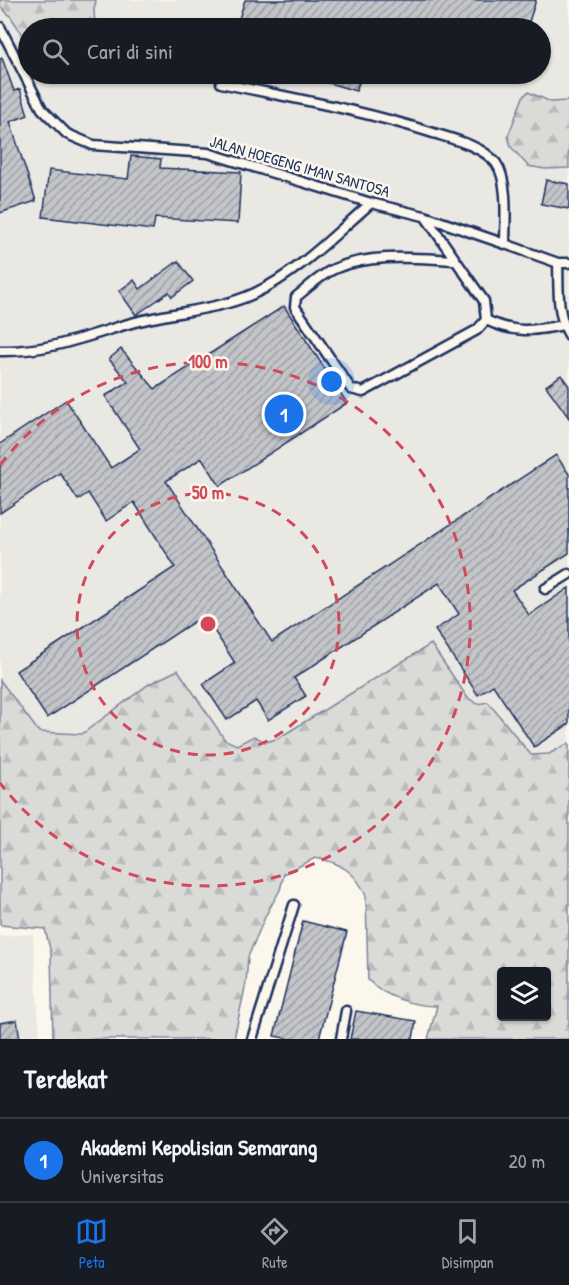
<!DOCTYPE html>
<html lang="id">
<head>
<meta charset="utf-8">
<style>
	body { margin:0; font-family:"Patrick Hand",sans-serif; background:#20242c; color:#f1f3f6 }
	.controls { position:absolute; right:18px; bottom:18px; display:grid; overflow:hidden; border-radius:6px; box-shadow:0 2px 4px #0004 }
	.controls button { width:54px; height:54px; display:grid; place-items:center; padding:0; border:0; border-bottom:2px solid #363941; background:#171b24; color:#f1f3f6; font:30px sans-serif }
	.you { position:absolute; left:332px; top:382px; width:21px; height:21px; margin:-15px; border:4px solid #fff; border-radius:50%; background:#1a73e8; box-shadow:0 0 0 9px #1a73e833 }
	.badge { display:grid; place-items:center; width:39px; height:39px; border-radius:50%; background:#1a73e8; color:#fff; font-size:20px; font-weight:700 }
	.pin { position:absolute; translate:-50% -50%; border:3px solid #fff; box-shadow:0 2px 6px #0006 }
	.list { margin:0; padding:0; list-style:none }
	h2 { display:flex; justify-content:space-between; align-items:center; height:78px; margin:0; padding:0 24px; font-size:26px }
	h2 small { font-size:20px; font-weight:400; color:#9ea1a6 }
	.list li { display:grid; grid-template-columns:39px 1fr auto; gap:18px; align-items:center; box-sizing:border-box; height:84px; padding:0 24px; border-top:2px solid #363941 }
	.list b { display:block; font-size:22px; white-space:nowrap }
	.list p { margin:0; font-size:20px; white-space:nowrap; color:#9ea1a6 }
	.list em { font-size:20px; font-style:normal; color:#9ea1a6 }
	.icon { flex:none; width:33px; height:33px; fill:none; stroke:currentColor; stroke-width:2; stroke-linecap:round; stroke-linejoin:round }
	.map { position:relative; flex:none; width:569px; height:1039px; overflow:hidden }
	.search { position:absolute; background:#171b24; box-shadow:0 2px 4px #0004; left:18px; right:18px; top:18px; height:66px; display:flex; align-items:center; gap:15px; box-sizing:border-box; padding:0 21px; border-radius:33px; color:#9ea1a6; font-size:22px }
	.sheet { height:162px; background:#171b24 }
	nav { display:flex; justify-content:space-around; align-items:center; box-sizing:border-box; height:84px; border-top:2px solid #363941; background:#171b24; font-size:16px; color:#9ea1a6 }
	nav a { display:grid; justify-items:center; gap:3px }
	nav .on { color:#1a73e8 }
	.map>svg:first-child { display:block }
	.built { fill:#eae8e2; fill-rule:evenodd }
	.forest { fill:url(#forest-firs); stroke:#7a849a; stroke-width:1.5; fill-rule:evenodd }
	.building { fill:url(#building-hatch); stroke:#1b2f5e; stroke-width:1.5 }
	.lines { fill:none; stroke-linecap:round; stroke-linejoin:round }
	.lane-casing { stroke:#1b2f5e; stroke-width:13 }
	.lane { stroke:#fbf7ec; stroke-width:8 }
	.ring { fill:none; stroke:#d1495b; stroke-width:3; stroke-dasharray:10 8 }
	.labels { text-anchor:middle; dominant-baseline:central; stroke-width:5; stroke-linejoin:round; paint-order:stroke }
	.street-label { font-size:16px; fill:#1b2f5e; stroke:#fbf7ec }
	.centre { fill:#d1495b; stroke:#fbf7ec; stroke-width:3 }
	.ring-label { font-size:18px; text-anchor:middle; font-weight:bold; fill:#d1495b; stroke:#fbf7ec; stroke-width:5; stroke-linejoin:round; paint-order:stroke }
</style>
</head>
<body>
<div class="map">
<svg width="569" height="1039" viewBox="0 0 569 1039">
	<defs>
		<pattern id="forest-firs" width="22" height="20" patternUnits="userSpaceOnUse" patternTransform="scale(1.5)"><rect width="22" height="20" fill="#dadad7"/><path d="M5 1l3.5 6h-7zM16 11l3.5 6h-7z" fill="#babbbb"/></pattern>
		<pattern id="building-hatch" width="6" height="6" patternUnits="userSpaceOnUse" patternTransform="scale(1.5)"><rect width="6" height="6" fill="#c3c5c9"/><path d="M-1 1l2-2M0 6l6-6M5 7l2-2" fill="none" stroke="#9ea0a6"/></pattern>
	</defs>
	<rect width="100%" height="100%" fill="#fbf7ec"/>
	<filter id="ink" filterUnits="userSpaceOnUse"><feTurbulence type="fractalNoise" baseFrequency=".0167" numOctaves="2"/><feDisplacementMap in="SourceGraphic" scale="12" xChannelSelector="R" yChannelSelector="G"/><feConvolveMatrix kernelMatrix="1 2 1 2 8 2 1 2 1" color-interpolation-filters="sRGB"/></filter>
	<g filter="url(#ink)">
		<path class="built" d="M0 0H569V848L0 778ZM28 28H540V74H28Z
			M33 934 40 1039H0V936Z"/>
		<path class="forest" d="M0 0H96L94 10 95 28H28V43L11 17 0 6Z
			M528 92 551 102 566 101 569 98V168L545 169 528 166 511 147 508 136 523 97Z
			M431 644 467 697 477 704 488 702 531 755 549 754 569 743V1039H428L437 1006C413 1006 385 997 368 980L366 896C356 872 340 862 315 858L284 874 280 890 266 915 248 957 246 983 234 1039H53L51 953 45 929 0 925V680L39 732 82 734 149 684 178 670 225 740 237 745 254 736 265 742 277 739ZM502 972H546V1016H502Z"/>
		<path class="building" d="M245 0H536L527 28H236Z
			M2 58 14 91 20 89 28 115 10 122 36 201 0 213V59Z
			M310 74H362L356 91 309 77Z
			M131 156 161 159 160 168 241 172 238 223 155 218 153 230 43 217 49 170 128 179Z
			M546 180 569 184V209L541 204Z
			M178 261 193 281 172 297 169 292 136 315 119 291 134 280 140 289Z
			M284 306 347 403 220 486 202 458 166 481 272 642 556 455 569 474V553L512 590 529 615 569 588V724L534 747 493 685 478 695 435 630 459 614 439 583 294 678 306 696 268 720 256 701 227 720 203 684 235 663 204 615 47 718 16 671 175 567 134 502 106 521 88 493 78 500 60 473 0 513V444L66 400 111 468 140 449 105 396 128 382 109 359 121 349 155 389Z
			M561 375 569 386V418L546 386Z
			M303 921 347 932 319 1039H290L274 1036Z
			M356 1011 416 1021 413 1039H350Z
			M17 1020 20 1039H0V1023Z"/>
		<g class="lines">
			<defs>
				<path id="lane" d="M0 27 42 109 67 134 93 145 208 153 371 203 424 216 505 244
					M221 83C291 98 362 110 430 132 452 139 481 145 496 163 509 181 505 222 505 244L558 263H569
					M425 216 484 301 486 320 477 330 363 392 351 389 295 307 296 297C308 288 320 275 334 269 371 253 416 258 455 260
					M558 263C559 287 556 313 569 335
					M486 320C515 334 532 331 563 325
					M0 351C48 352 84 337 128 324 167 312 216 311 253 294 298 273 334 235 371 203
					M545 589 569 574
					M252 1039 294 905
					M341 1039 346 1011"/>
			</defs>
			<use href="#lane" class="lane-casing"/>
			<use href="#lane" class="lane"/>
		</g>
	</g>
	<g class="ring">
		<circle cx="208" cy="624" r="131"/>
		<path d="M0 465A262 262 0 1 1 0 783"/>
	</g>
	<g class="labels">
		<g class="street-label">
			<text transform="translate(300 166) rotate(16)">JALAN HOEGENG IMAN SANTOSA</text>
		</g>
	</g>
	<circle cx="208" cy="624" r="9" class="centre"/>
	<g class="ring-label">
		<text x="208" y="368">100 m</text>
		<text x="208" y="499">50 m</text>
	</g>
</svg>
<div class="controls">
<button><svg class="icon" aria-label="layers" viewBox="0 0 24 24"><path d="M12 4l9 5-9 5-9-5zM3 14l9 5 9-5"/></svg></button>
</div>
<div class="you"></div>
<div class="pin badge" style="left:284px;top:414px">1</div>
<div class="search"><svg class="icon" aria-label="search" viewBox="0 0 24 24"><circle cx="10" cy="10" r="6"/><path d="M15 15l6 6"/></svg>Cari di sini</div>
</div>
<section class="sheet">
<h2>Terdekat<small></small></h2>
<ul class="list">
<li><span class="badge">1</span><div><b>Akademi Kepolisian Semarang</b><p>Universitas</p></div><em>20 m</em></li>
</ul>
</section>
<nav>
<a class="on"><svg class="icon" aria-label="map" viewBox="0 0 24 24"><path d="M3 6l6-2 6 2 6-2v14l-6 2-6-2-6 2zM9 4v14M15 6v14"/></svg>Peta</a>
<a><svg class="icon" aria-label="directions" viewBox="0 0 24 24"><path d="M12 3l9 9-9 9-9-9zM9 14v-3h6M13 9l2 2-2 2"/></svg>Rute</a>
<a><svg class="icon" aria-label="saved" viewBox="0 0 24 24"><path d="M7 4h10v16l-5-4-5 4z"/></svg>Disimpan</a>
</nav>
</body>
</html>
